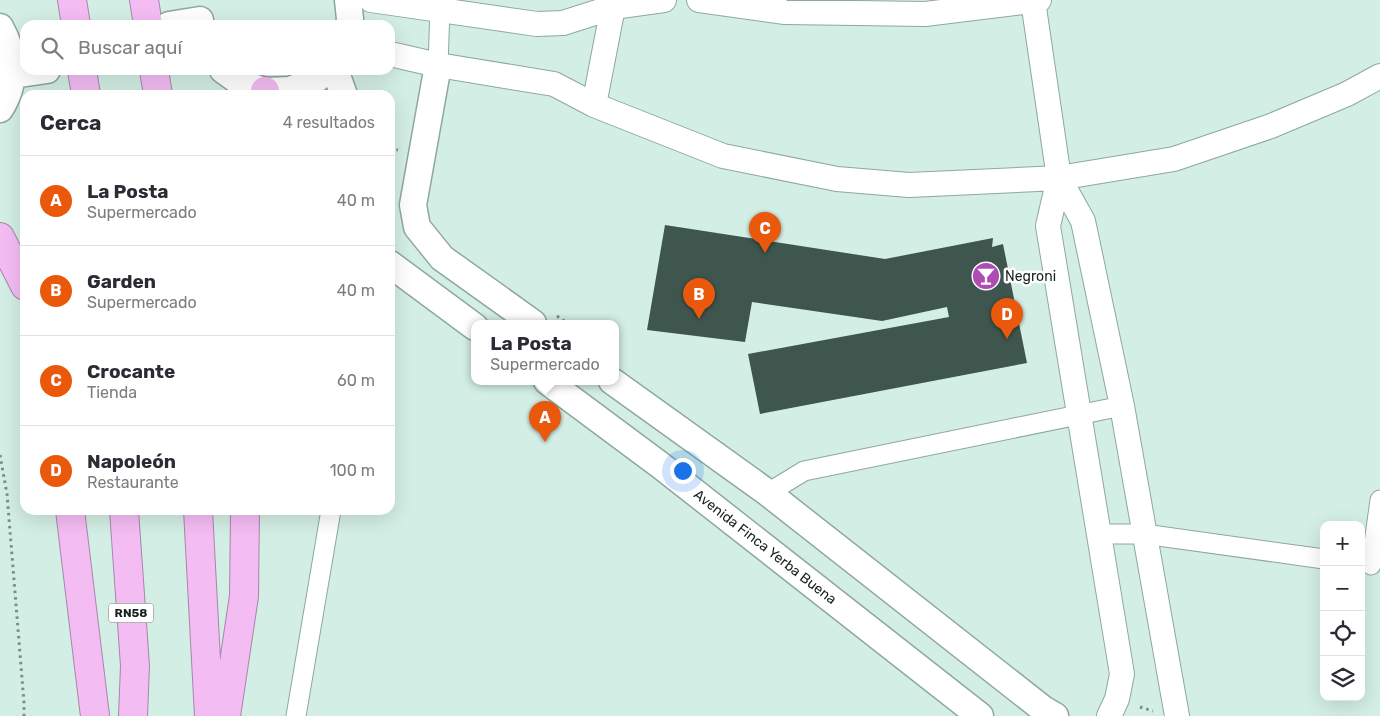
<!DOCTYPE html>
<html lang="es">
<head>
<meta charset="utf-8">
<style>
	body { margin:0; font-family:Rubik,sans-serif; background:#f2f2f3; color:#2b2b33 }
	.controls { position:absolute; right:15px; bottom:15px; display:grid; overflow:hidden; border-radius:10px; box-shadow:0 5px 20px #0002 }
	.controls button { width:45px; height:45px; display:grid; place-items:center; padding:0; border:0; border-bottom:1px solid #e1e1e2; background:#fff; color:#2b2b33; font:25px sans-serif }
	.you { position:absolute; left:682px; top:470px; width:18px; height:18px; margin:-12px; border:4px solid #fff; border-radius:50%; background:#1a73e8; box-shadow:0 0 0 8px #1a73e833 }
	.badge { display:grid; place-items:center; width:32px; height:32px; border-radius:50%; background:#ea580c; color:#fff; font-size:16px; font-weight:700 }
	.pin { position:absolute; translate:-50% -41px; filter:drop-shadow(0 1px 2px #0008) }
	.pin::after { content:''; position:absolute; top:26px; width:18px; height:15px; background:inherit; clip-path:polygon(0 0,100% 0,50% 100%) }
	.popup { position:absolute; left:471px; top:320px; width:148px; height:65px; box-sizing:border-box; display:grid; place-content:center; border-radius:10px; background:#fff; filter:drop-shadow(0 1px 4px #0005); font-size:16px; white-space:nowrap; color:#7c7c81 }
	.popup b { font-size:19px; color:#2b2b33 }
	.popup::after { content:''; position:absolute; left:50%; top:100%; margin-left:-10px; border:10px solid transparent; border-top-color:#fff }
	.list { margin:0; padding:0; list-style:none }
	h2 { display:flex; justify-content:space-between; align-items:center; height:65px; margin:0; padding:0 20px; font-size:21px }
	h2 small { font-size:16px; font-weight:400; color:#7c7c81 }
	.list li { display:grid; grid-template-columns:32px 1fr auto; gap:15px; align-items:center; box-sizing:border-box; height:90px; padding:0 20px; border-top:1px solid #e1e1e2 }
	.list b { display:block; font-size:19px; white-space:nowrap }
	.list p { margin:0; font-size:16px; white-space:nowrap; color:#7c7c81 }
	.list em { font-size:16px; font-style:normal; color:#7c7c81 }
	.icon { flex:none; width:28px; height:28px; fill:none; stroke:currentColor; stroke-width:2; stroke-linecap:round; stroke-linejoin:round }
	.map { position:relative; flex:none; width:1380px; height:716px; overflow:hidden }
	.search { position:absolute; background:#fff; box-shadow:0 5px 20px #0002; left:20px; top:20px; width:375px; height:55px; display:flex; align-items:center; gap:12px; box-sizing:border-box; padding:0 18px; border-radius:15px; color:#7c7c81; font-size:19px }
	.panel { position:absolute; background:#fff; box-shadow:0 5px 20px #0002; left:20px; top:90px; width:375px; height:425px; border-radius:15px }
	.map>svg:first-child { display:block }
	.building { fill:#3f564e }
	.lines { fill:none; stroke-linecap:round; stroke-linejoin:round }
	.minor-casing { stroke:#8ea89f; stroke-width:21 }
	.tertiary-casing { stroke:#8ea89f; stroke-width:26 }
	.secondary-casing { stroke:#8ea89f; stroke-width:29 }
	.motorway-casing { stroke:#a686a9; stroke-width:30 }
	.path { stroke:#7a8d86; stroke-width:3; stroke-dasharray:2.5 4; stroke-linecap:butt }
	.minor { stroke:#fff; stroke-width:19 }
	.tertiary { stroke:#fff; stroke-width:24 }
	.secondary { stroke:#fff; stroke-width:26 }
	.motorway { stroke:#f3bcf3; stroke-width:28 }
	.labels { text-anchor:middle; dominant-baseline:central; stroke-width:5; stroke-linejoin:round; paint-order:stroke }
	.shield { fill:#fff; stroke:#5d6462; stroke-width:1 }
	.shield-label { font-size:12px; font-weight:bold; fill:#18221f }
	.poi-label { font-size:14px; fill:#18221f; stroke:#fff; text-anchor:start }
	.street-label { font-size:14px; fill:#18221f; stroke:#fff }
</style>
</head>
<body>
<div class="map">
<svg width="1380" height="716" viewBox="0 0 1380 716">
	<rect width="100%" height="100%" fill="#d3eee4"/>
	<path class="building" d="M665 225 885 259 993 238 992 247 1003 244 1027 363 760 414 748 354 949 317 947 307 882 321 752 302 745 342 647 330Z"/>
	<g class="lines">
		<defs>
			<path id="minor" d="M435 0 440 9 438 65
				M768 493 804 471 1122 406
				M1099 534H1144L1324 559
				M1371 565 1380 500
				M296 716 331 510"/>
			<path id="tertiary" d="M371 0 537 24 563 23 613 7 664 0
				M699 0 785 12 925 14 1039 0
				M1033 1 1059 178 1083 221 1122 406 1177 716
				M390 54 438 65 554 84 594 105 723 156 837 179 909 185 1059 178 1174 159 1271 126 1347 94 1380 76
				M594 105 613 7
				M1059 178 1048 226 1122 674 1117 699 1109 716"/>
			<path id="secondary" d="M348 0 350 19 349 25
				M169 25 200 20
				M0 27C15 53 17 83 0 109
				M438 65 413 205 417 227 442 258 533 323
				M223 70 241 83 265 91 290 90 314 81 327 70
				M335 70 344 95
				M13 75 47 70
				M390 264 475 327
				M547 381 660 465 980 716
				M612 381 768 493 1043 709 1055 716"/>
			<path id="motorway" d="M72 0 76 25
				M144 0 148 25
				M82 70 86 95
				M154 70 158 95
				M265 95V91
				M0 237 25 286
				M70 510 95 716
				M124 510 135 666 133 716
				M198 510 209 716
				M226 716 244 596 245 510"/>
		</defs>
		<use href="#minor" class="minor-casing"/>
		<use href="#tertiary" class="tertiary-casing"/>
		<use href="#secondary" class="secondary-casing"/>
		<use href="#motorway" class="motorway-casing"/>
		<path class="path" d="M390 149 398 150
			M557 316 567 323
			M0 455 7 494 24 703V716
			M1140 707 1153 711"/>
		<use href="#minor" class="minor"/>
		<use href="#tertiary" class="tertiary"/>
		<use href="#secondary" class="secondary"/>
		<use href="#motorway" class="motorway"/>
	</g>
	<defs>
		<symbol id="bar-disc" viewBox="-11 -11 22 22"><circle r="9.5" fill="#af4cb3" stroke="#fff"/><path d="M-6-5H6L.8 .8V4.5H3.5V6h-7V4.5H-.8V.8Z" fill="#fff"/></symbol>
	</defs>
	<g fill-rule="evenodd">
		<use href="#bar-disc" x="970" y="260" width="32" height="32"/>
	</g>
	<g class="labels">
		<rect class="shield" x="108.5" y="603.5" width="45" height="19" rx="4"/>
		<g class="shield-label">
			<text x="131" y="613">RN58</text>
		</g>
		<g class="poi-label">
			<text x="1005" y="276">Negroni</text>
		</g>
		<g class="street-label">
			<text transform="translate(765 547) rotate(38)">Avenida Finca Yerba Buena</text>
		</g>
	</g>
</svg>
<div class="controls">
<button>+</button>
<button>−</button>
<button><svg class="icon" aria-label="locate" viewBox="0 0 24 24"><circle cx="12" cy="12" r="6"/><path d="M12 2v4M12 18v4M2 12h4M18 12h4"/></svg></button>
<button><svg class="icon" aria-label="layers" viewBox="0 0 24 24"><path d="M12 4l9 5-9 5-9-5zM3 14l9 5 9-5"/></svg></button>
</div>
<div class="you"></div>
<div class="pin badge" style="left:545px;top:442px">A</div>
<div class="popup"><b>La Posta</b>Supermercado</div>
<div class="pin badge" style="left:699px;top:319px">B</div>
<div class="pin badge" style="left:765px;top:253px">C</div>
<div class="pin badge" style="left:1007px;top:339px">D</div>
<div class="search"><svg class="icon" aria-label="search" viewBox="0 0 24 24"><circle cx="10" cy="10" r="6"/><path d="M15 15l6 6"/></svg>Buscar aquí</div>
<section class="panel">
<h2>Cerca<small>4 resultados</small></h2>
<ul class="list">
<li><span class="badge">A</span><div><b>La Posta</b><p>Supermercado</p></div><em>40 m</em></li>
<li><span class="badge">B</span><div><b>Garden</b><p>Supermercado</p></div><em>40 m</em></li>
<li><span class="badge">C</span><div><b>Crocante</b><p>Tienda</p></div><em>60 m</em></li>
<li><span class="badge">D</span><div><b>Napoleón</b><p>Restaurante</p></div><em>100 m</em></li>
</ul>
</section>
</div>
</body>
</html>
